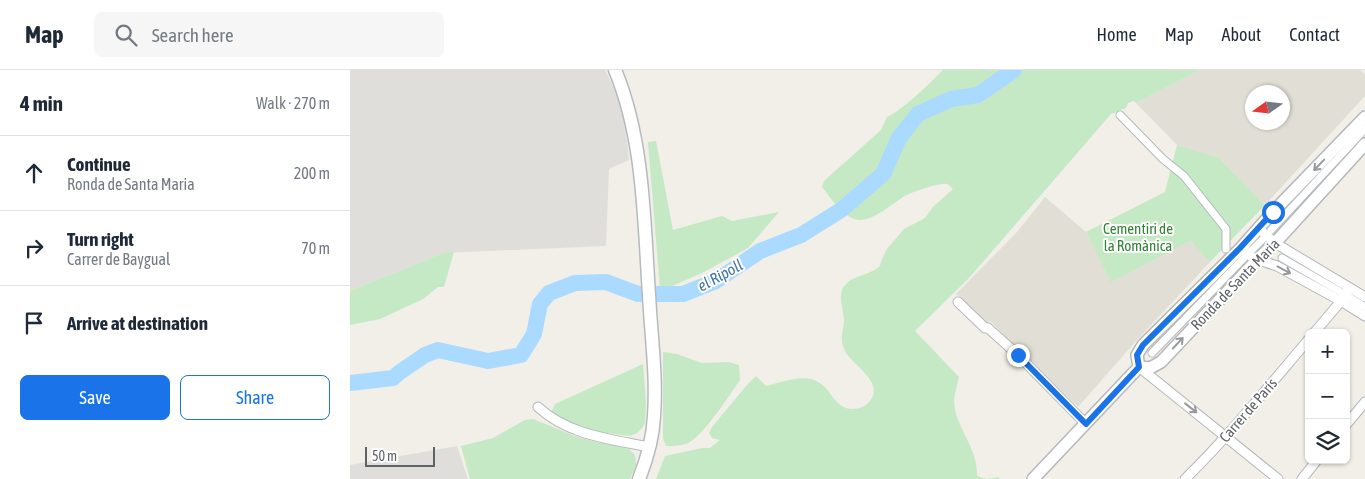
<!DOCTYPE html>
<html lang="en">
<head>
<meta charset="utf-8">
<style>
	body { margin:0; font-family:"Asap Condensed",sans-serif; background:#f6f6f7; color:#1f2937 }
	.controls { position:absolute; right:15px; bottom:15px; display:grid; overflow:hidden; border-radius:8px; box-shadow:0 1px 4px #0004 }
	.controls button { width:45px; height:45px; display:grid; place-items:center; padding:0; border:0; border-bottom:1px solid #e0e1e3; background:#fff; color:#1f2937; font:25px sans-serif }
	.compass { position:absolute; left:895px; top:15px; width:45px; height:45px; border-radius:50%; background:#fff; box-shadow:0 1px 4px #0004; rotate:256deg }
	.scale { position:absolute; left:15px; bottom:12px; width:70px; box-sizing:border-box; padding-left:5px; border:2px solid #5f6368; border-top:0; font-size:14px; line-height:18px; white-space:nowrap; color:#5f6368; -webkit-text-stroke:4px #fff; paint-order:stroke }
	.stop { position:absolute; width:15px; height:15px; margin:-11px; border:4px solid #1a73e8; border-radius:50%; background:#fff }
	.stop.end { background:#1a73e8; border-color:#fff; box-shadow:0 1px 5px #0008 }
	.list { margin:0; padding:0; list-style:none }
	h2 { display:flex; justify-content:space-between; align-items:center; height:65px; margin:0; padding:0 20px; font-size:21px }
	h2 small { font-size:16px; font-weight:400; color:#747a83 }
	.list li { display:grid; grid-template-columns:32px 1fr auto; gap:15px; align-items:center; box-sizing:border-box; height:75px; padding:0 20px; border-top:1px solid #e0e1e3 }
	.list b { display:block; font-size:19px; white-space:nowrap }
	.list p { margin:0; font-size:16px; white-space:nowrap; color:#747a83 }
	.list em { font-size:16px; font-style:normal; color:#747a83 }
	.actions { display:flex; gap:10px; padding:15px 20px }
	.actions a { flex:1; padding:11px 0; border:1px solid #1a73e8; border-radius:8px; text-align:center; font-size:18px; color:#1a73e8 }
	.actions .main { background:#1a73e8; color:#fff }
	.icon { flex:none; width:28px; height:28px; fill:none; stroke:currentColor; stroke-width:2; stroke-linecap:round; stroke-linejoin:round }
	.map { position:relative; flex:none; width:1015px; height:409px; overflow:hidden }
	header { display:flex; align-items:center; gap:30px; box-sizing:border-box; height:70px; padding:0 25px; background:#fff; border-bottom:1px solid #e0e1e3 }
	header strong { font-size:24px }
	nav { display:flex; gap:28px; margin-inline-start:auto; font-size:18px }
	.search { width:350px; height:45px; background:#f6f6f7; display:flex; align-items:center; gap:12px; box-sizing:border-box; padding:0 18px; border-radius:8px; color:#747a83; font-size:19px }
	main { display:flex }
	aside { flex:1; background:#fff }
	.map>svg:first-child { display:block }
	.industrial { fill:#e0deda }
	.education { fill:#e1ded6; fill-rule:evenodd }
	.green { fill:#c5e8c5 }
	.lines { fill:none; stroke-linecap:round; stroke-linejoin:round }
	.river { stroke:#aadaff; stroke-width:16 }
	.pedestrian-casing { stroke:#b5b8bc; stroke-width:9 }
	.minor-casing { stroke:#b5b8bc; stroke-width:11 }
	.tertiary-casing { stroke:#b5b8bc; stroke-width:14 }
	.secondary-casing { stroke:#b6babf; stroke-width:15 }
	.pedestrian { stroke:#fff; stroke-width:7 }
	.minor { stroke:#fff; stroke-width:9 }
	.tertiary { stroke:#fff; stroke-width:11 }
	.secondary { stroke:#fff; stroke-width:12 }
	.oneway { stroke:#979a9d }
	.route { stroke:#1a73e8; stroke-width:6 }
	.labels { text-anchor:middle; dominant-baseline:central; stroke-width:4; stroke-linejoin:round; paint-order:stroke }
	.park-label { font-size:15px; fill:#348238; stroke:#fff }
	.street-label { font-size:15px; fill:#5f6368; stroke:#fff }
	.water-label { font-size:16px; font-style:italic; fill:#4174aa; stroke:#fff }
</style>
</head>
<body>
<header>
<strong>Map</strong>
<div class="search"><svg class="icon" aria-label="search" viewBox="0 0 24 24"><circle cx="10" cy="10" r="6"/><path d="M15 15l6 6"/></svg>Search here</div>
<nav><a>Home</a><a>Map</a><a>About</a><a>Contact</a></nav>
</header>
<main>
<aside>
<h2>4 min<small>Walk · 270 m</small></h2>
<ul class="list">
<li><svg class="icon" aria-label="ahead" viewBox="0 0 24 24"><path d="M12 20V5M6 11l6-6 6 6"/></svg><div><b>Continue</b><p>Ronda de Santa Maria</p></div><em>200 m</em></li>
<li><svg class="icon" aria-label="right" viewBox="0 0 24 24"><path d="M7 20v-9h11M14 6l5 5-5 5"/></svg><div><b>Turn right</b><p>Carrer de Baygual</p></div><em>70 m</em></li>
<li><svg class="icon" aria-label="arrive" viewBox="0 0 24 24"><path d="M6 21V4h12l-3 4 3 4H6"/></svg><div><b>Arrive at destination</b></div></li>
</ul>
<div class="actions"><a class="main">Save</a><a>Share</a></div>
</aside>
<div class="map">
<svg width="1015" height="409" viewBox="0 0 1015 409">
	<rect width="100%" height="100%" fill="#f1efe8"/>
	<path class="industrial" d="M0 0H255L268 27 276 62 279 90 259 99 256 176 93 183 0 221Z
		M107 376 118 409H0V395Z"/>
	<path class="education" d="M850 0H1010L1015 4V26L915 135 868 87 827 75 786 33ZM902 22H932V52H902Z
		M695 127 736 162 761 211 840 171 860 192 786 271 728 337 640 251 637 254 606 224 667 162Z"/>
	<path class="green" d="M593 0H850L786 33 784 31 778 33 776 38 761 44 619 208 565 261 609 307C607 315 605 322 604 330 604 349 617 366 623 383 626 390 627 398 627 406L636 409 650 407 648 409H306L315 386 352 378H360L370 370 362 368 359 363 362 357 397 315 406 306 416 316C431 313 454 303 468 312 482 319 484 339 503 339 510 339 516 336 520 331 535 312 502 295 495 281 489 268 493 264 494 251 494 239 486 224 496 214 502 207 513 206 520 202 524 201 527 198 530 196L532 189 537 179 554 159 575 148 583 137 603 119C601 118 600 115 597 114 590 112 559 123 553 127 542 134 523 151 509 150 493 148 481 128 472 117L474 111 531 60 537 47C554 39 579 14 593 0Z
		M306 71 323 160 372 146 382 151 429 142 398 178 352 203 322 216 310 219 298 72Z
		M827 75 868 87 915 135 860 192 840 171 761 212 736 162 815 122Z
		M104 182 94 217H88L73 229 30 249 0 255V221L93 183Z
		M313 282 327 284 352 293 379 292 389 295 390 310C378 327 356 362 340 372 333 376 324 376 316 376L313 368Z
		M293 294 296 333 295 353 292 358 287 363 280 366 242 361 200 345 205 334Z
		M183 349 225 366 246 372 267 375 279 379 285 385 286 395 280 409H120L111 376 143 368 175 350Z"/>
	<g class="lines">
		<path class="river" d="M0 313 43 308 50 302 75 285 88 280 138 291 171 285 184 264 190 234 199 223 225 213 256 212 288 224H333L366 211 410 181 451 165 491 140 533 104 549 68 568 44 601 29 628 25 664 0"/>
		<defs>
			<path id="pedestrian" d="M770 45 813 89 834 106 876 159V179
				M921 160 1015 59
				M901 181 915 167
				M932 188 996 225 1015 237
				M802 283 894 188"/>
			<path id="minor" d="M908 158 925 173 1015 227
				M891 178 903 188 927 196 991 231 1015 246
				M608 232 635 258H638L668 285 736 354
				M964 263 991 231 1000 218
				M789 297 928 409
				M188 337C218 365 260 369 299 377
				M996 355 1015 332
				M835 409C879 366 919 316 959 269
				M952 409 967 390"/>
			<path id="tertiary" d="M789 297 787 285 793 275 891 178 923 142 1015 47
				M789 297 800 298 811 292 907 190 925 173 1015 74
				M683 409 789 297"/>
			<path id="secondary" d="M265 0C294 69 294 151 299 225 301 265 307 306 304 346 303 368 297 389 289 409"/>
		</defs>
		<use href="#pedestrian" class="pedestrian-casing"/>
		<use href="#minor" class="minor-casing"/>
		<use href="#tertiary" class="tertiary-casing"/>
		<use href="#secondary" class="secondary-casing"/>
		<use href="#pedestrian" class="pedestrian"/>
		<use href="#minor" class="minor"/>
		<use href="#tertiary" class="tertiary"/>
		<use href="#secondary" class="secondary"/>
	</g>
	<defs><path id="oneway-shaft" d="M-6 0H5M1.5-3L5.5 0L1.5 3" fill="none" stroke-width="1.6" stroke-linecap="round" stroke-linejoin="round" transform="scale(1.25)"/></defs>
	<g class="oneway">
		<use href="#oneway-shaft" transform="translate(969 95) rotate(134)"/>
		<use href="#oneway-shaft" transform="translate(934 200) rotate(28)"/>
		<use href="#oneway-shaft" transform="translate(828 273) rotate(-47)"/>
		<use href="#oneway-shaft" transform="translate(841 338) rotate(38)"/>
	</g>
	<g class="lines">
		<path class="route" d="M668 285 736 354 789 297 787 285 793 275 890 178 923 142"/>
	</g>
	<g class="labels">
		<g class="park-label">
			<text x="788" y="158">Cementiri de<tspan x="788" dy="17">la Romànica</tspan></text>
		</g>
		<g class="street-label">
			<text transform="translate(885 214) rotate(-46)">Ronda de Santa Maria</text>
			<text transform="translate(898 340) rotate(-49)">Carrer de París</text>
		</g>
		<g class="water-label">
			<text transform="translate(370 205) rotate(-29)">el Ripoll</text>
		</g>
	</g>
</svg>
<div class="controls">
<button>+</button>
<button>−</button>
<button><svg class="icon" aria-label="layers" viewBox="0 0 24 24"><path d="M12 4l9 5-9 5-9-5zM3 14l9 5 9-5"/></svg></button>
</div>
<svg class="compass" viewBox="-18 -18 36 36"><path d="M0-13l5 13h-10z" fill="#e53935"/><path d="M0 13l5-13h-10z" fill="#747a83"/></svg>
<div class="scale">50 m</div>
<div class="stop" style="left:923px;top:142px"></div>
<div class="stop end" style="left:668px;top:285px"></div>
</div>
</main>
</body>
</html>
